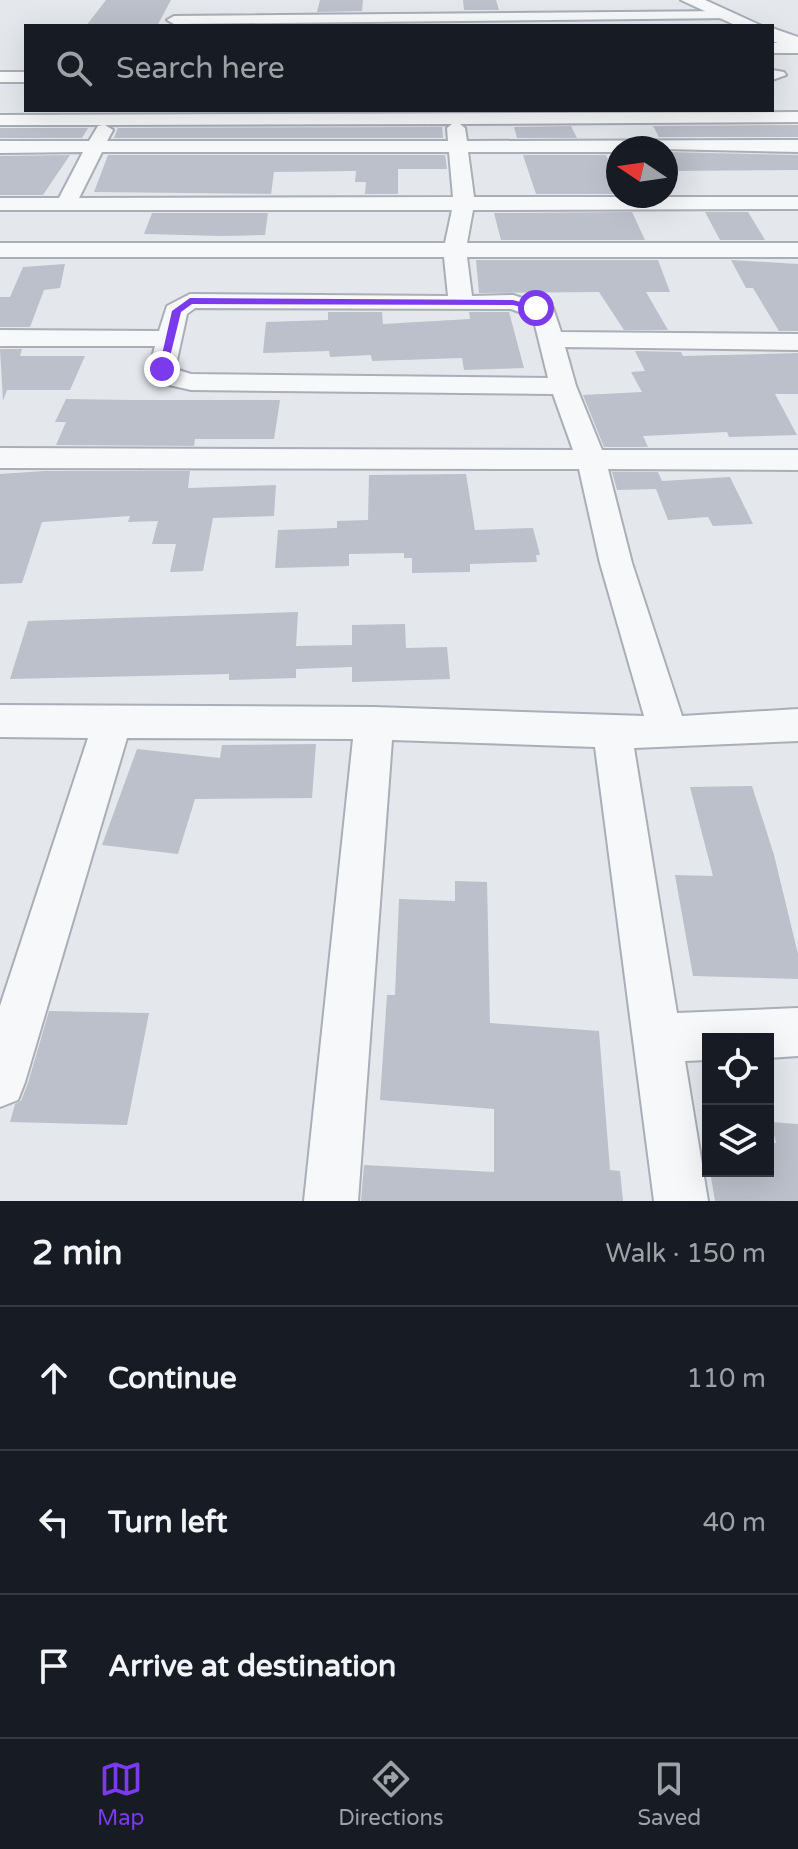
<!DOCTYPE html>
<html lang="en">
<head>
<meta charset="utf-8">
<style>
	body { margin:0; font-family:"Varela Round",sans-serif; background:#242831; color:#f1f3f6 }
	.controls { position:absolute; right:24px; bottom:24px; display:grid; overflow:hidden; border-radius:0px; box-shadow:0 8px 32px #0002 }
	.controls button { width:72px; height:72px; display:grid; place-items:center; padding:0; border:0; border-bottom:2px solid #363941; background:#171b24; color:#f1f3f6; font:40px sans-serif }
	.compass { position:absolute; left:606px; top:136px; width:72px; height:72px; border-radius:50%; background:#171b24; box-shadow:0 8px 32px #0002; rotate:283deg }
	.stop { position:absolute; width:24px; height:24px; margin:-18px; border:6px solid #7c3aed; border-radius:50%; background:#fff }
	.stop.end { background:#7c3aed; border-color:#fff; box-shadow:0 2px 8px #0008 }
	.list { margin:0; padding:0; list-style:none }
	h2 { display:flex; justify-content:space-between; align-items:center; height:104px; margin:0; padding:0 32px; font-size:34px }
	h2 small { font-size:26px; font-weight:400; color:#9ea1a6 }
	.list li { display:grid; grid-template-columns:52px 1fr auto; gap:24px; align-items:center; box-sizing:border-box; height:144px; padding:0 32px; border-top:2px solid #363941 }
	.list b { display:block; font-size:30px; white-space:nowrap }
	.list em { font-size:26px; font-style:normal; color:#9ea1a6 }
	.icon { flex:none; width:44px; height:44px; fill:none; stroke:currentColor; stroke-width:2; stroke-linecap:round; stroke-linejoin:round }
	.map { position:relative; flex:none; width:798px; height:1201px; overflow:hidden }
	.search { position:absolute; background:#171b24; box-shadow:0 8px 32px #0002; left:24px; right:24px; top:24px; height:88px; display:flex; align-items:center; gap:20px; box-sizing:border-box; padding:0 28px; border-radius:0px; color:#9ea1a6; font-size:30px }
	.sheet { height:536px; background:#171b24 }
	nav { display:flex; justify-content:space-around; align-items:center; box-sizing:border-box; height:112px; border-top:2px solid #363941; background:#171b24; font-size:22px; color:#9ea1a6 }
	nav a { display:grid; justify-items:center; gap:4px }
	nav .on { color:#7c3aed }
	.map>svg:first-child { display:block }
	.building { fill:#bbc0ca }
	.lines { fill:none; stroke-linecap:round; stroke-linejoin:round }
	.minor-casing { stroke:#a9aeb7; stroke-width:4 }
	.tertiary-casing { stroke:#a9aeb7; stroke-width:4 }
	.minor { fill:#f7f8fa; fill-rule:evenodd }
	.tertiary { fill:#f7f8fa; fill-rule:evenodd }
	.route { fill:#7c3aed }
</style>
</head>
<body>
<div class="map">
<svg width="798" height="1201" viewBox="0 0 798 1201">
	<rect width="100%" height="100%" fill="#e4e7ec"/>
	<path class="building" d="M106 0H171L157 26H86Z
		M320 0H363L362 11 317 12Z
		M463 0H496L499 10H464Z
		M798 125V137H659L653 126Z
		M571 126 577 138H517L514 127Z
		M442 127 443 138H114L118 128Z
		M0 128H88L82 138H0Z
		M666 152 798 155V170L666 171Z
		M70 155 43 195H0V156Z
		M108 155H445L447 169H398V194H365L366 182H355L356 171 274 172 271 194 94 192Z
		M523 155H606L618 181V194H536Z
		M632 212 645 240H501L494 213Z
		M705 212H748L765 240H720Z
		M152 213H268L265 235 222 236 144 234Z
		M476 260H658L670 292H646L668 330H624L599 292 479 293Z
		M731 260 798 264V331H779L753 288H746Z
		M65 264 60 288 44 290 30 327H0V297H10L23 267Z
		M328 312H382L383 324 470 319 469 312H509L524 368 464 370 462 358 372 361 371 355 330 357 329 351 263 353 266 322 328 320Z
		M0 349H22L20 356H85L70 390H7L3 401Z
		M635 351 681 352 683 356 798 353V394H775L797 435 729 437 727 432 643 436 648 447H604L583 395 642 392 631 372 645 371Z
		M66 399 131 400H280L274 439H195L194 446 56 445 66 422H55Z
		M44 471H190L188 488 276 485 274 516 213 518 203 571 170 572 176 544H152L158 521 128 522 130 516 42 522 22 583 0 584V474Z
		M612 472H658L662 481 730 477 753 524 713 526 708 517 668 520 656 489 617 490Z
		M466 474 475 530 533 528 540 555H536L537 562 470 564V572L412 573V558H404V553L349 554V566L275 568 278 530 337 528V521L368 520 369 475Z
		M298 612 296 646 352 645V625L405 624 406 648 447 647 450 679 352 682V667L296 669V678L229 680V674L10 679 28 621Z
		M316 744 312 798 195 799 178 854 102 845 137 749 220 758 222 745Z
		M752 786 774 855 798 954V979L693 976 675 875 713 876 690 787Z
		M455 881 487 882 490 1023 599 1031 610 1170 620 1171 623 1201H361L364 1165 494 1172V1109L380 1100 387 995H395L399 899 455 901Z
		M49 1011 149 1013 127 1125 10 1122 15 1104 21 1101 28 1083Z
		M771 1122 798 1124V1201H715L710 1171H768V1142L776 1143Z"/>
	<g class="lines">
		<defs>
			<path id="minor" d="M728 11 735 15 733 18 174 24 167 20 174 16Z
				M772 43H798V53H772Z
				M772 70 784 72 786 75 772 80Z
				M0 72H26V82H0Z
				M798 112V122L460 124 465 128 467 141 798 140V152L618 148V152H468L474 197H798V209L473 210 467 243H798V257H467L472 296 513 295 553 308 561 332 798 334V350L565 347 576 386 602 450H798V470L608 469 632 563 682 716 798 709V741L634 748 677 1013 798 1008V1056L768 1058V1039H708V1060L685 1061 708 1201H654L595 747 392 740 358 1201H304L353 739 127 738 25 1082 18 1100 0 1107V1006L88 738 0 737V705L374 707 644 716 600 563 579 469 0 468V448L573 450 553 394 191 390 156 382 149 369 155 346H0V330L159 331 167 306 190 294 448 296 444 257H0V243H445L452 210H0V198H59L83 152 0 153V141H89L98 126 103 125H0V115ZM452 124 447 128 448 141H107L113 130 105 125ZM102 152H449L453 197 79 198ZM195 308 511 309 533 317 548 378 191 374 175 369 187 314Z"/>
			<path id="tertiary" d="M681 0H705L762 26H737Z
				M772 28 798 37V50L772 41Z"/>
		</defs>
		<use href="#minor" class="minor-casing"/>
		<use href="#tertiary" class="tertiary-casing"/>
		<use href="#minor" class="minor"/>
		<use href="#tertiary" class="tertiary"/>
	</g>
	<path class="route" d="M190 298 513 300 541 308 536 311 513 305 192 304 181 312 167 369 158 372 172 311Z"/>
</svg>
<div class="controls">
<button><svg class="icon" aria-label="locate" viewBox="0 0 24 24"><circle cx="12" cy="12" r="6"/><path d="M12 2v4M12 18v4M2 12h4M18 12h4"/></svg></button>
<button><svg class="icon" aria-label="layers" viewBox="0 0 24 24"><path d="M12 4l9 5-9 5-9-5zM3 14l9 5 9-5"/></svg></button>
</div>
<svg class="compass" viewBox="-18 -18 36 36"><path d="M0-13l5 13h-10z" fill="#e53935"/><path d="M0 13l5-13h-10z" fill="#9ea1a6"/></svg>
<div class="stop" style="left:536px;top:308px"></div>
<div class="stop end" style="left:162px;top:369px"></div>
<div class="search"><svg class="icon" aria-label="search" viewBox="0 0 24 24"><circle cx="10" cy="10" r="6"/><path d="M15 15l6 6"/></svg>Search here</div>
</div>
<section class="sheet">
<h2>2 min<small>Walk · 150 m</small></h2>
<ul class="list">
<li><svg class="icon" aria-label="ahead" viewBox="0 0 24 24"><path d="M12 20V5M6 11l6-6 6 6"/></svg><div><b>Continue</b></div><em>110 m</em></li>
<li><svg class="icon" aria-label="left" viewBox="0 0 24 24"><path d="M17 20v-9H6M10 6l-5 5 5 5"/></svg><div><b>Turn left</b></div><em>40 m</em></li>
<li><svg class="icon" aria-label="arrive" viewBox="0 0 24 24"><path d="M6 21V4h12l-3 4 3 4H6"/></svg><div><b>Arrive at destination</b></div></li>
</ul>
</section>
<nav>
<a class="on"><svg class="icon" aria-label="map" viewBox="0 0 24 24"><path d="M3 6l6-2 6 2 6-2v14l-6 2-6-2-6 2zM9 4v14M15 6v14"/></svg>Map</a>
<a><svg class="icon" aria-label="directions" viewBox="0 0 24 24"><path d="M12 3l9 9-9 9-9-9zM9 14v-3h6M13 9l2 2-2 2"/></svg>Directions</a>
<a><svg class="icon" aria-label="saved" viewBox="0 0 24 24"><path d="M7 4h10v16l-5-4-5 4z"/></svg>Saved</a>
</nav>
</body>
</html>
